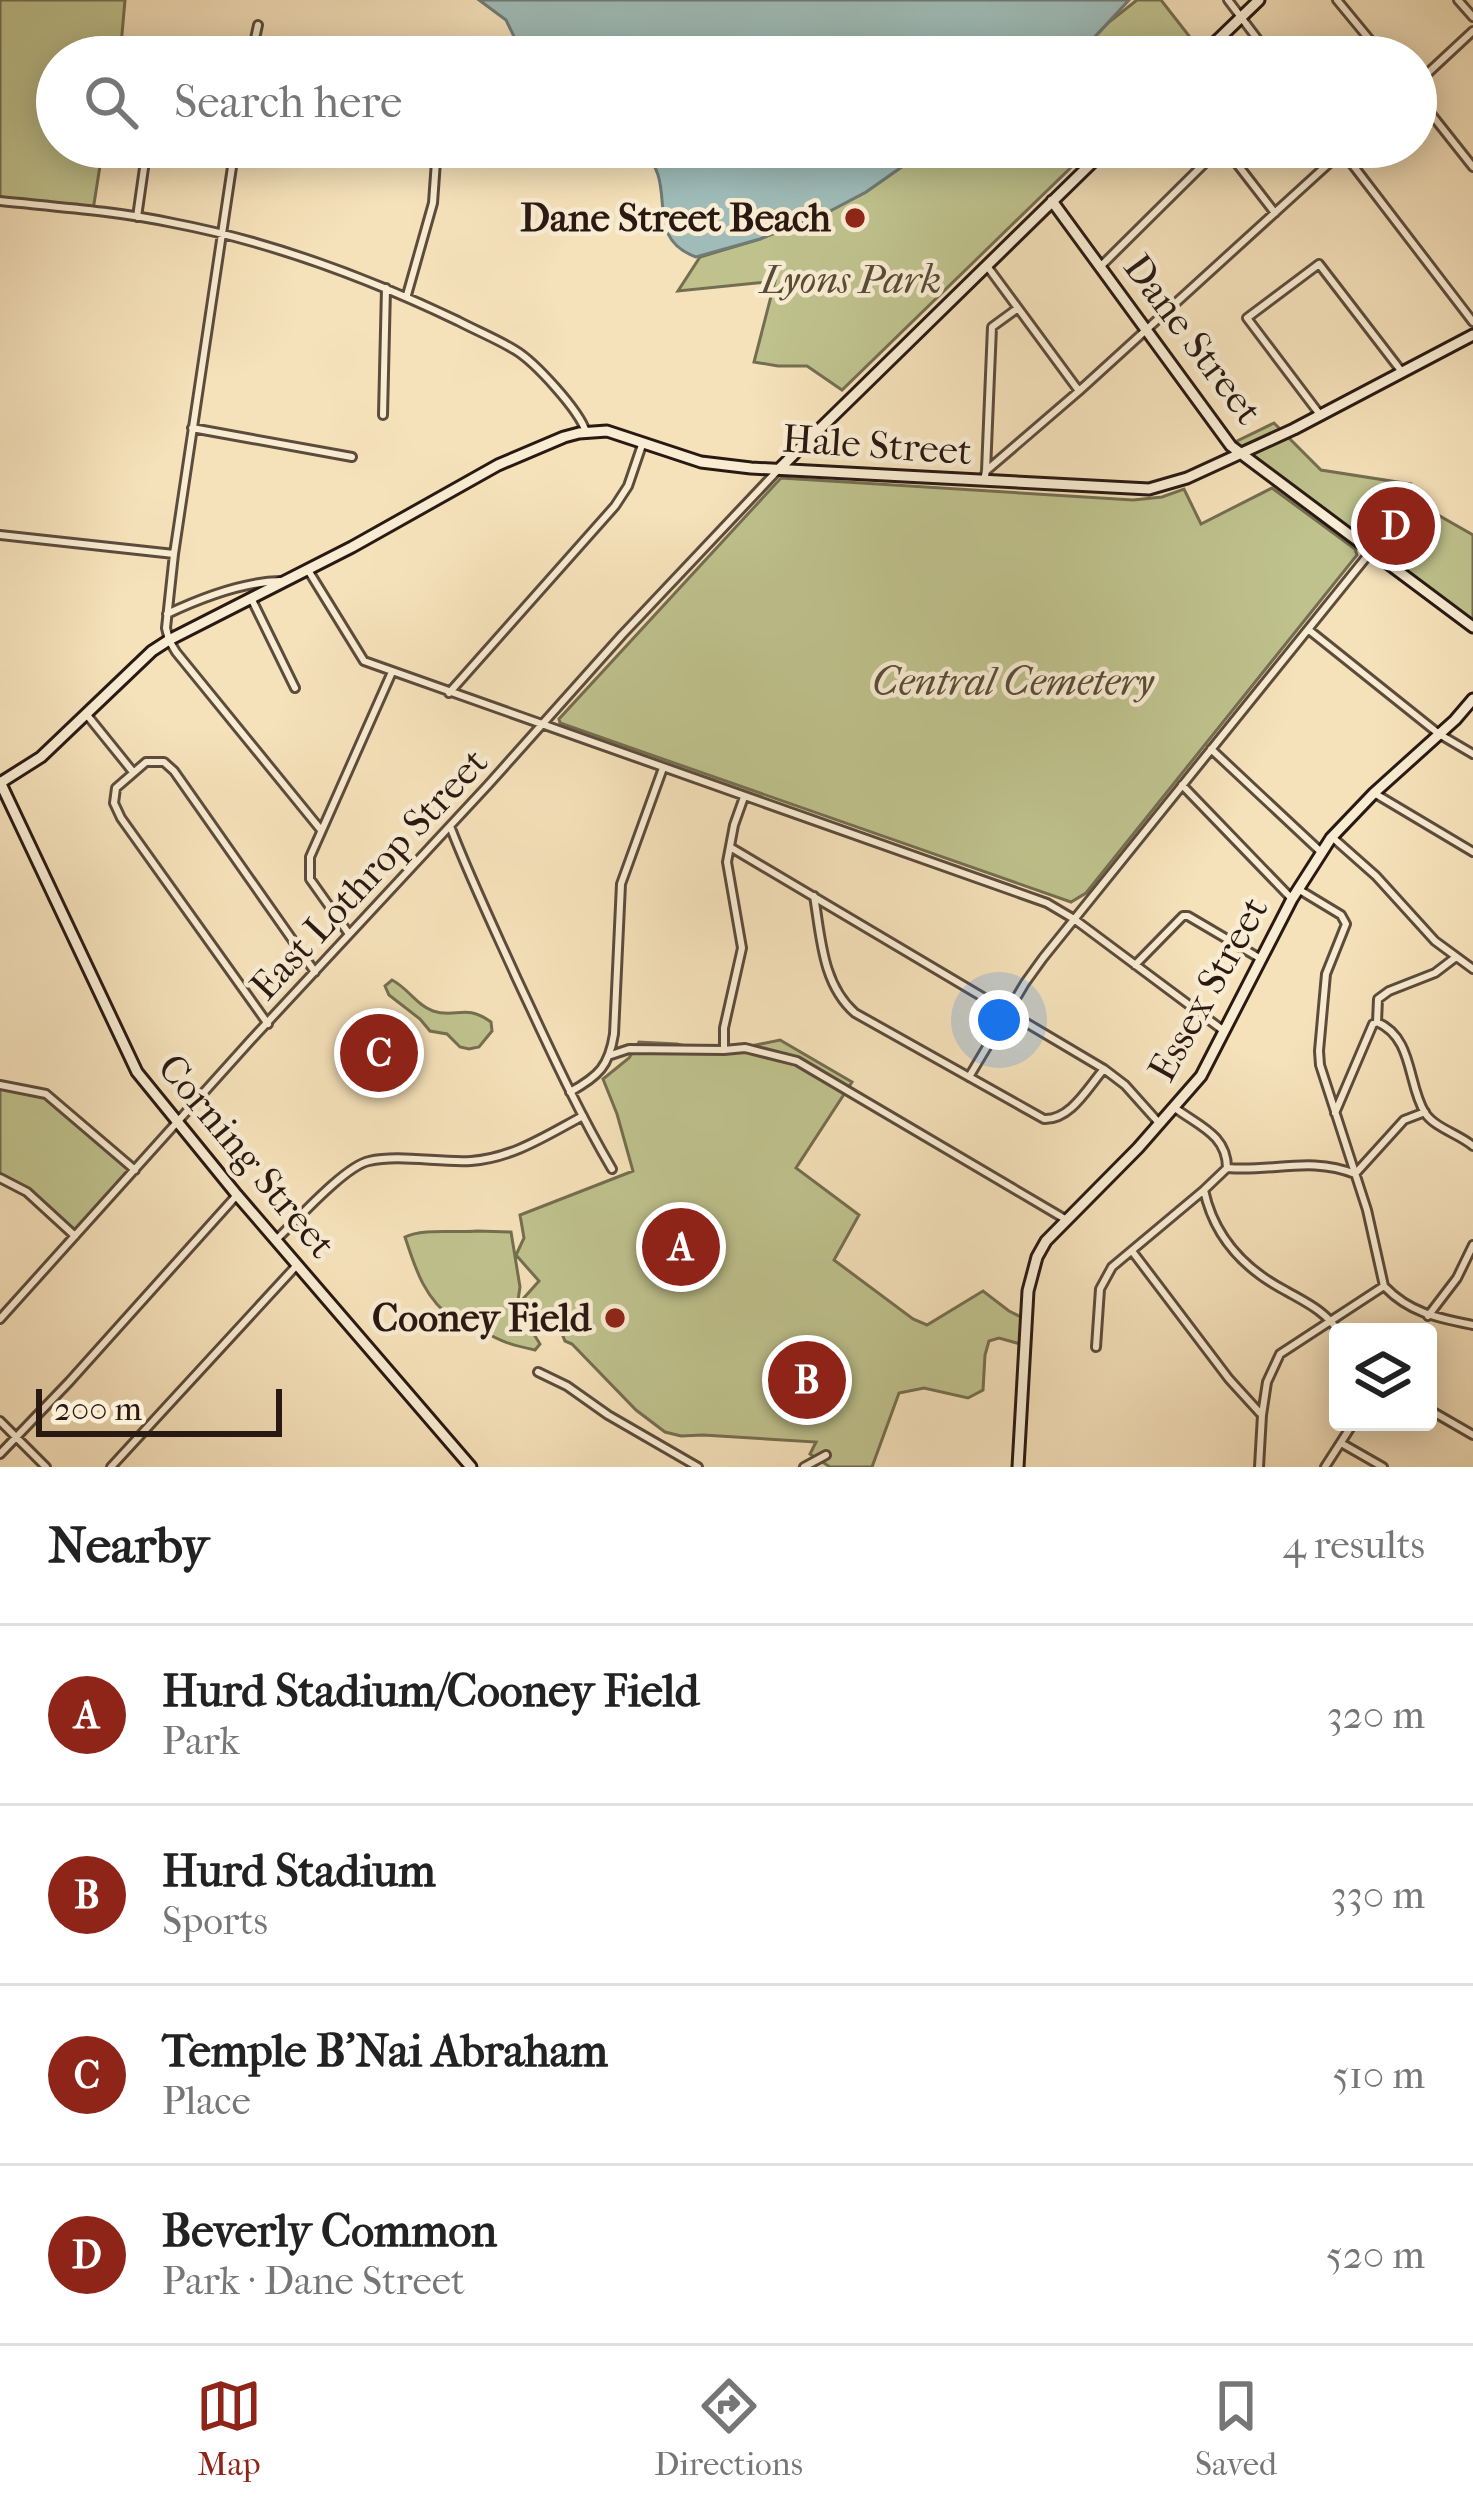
<!DOCTYPE html>
<html lang="en">
<head>
<meta charset="utf-8">
<style>
	body { margin:0; font-family:"IM FELL French Canon",serif; background:#f2f2f2; color:#222 }
	.controls { position:absolute; right:36px; bottom:36px; display:grid; overflow:hidden; border-radius:12px; box-shadow:0 6px 30px #0003 }
	.controls button { width:108px; height:108px; display:grid; place-items:center; padding:0; border:0; border-bottom:3px solid #e0e0e0; background:#fff; color:#222; font:60px sans-serif }
	.scale { position:absolute; left:36px; bottom:30px; width:246px; box-sizing:border-box; padding-left:12px; border:6px solid #2a1912; border-top:0; font-size:33px; line-height:42px; white-space:nowrap; color:#2a1912; -webkit-text-stroke:9px #f8ecd2; paint-order:stroke }
	.you { position:absolute; left:999px; top:1020px; width:42px; height:42px; margin:-30px; border:9px solid #fff; border-radius:50%; background:#1a73e8; box-shadow:0 0 0 18px #1a73e833 }
	.badge { display:grid; place-items:center; width:78px; height:78px; border-radius:50%; background:#8f2418; color:#fff; font-size:39px; font-weight:700 }
	.pin { position:absolute; translate:-50% -50%; border:6px solid #fff; box-shadow:0 3px 12px #0006 }
	.list { margin:0; padding:0; list-style:none }
	h2 { display:flex; justify-content:space-between; align-items:center; height:156px; margin:0; padding:0 48px; font-size:51px }
	h2 small { font-size:39px; font-weight:400; color:#767676 }
	.list li { display:grid; grid-template-columns:78px 1fr auto; gap:36px; align-items:center; box-sizing:border-box; height:180px; padding:0 48px; border-top:3px solid #e0e0e0 }
	.list b { display:block; font-size:45px; white-space:nowrap }
	.list p { margin:0; font-size:39px; white-space:nowrap; color:#767676 }
	.list em { font-size:39px; font-style:normal; color:#767676 }
	.icon { flex:none; width:66px; height:66px; fill:none; stroke:currentColor; stroke-width:2; stroke-linecap:round; stroke-linejoin:round }
	.map { position:relative; flex:none; width:1473px; height:1467px; overflow:hidden }
	.search { position:absolute; background:#fff; box-shadow:0 6px 30px #0003; left:36px; right:36px; top:36px; height:132px; display:flex; align-items:center; gap:30px; box-sizing:border-box; padding:0 42px; border-radius:66px; color:#767676; font-size:45px }
	.sheet { height:876px; background:#fff }
	nav { display:flex; justify-content:space-around; align-items:center; box-sizing:border-box; height:168px; border-top:3px solid #e0e0e0; background:#fff; font-size:33px; color:#767676 }
	nav a { display:grid; justify-items:center; gap:6px }
	nav .on { color:#8f2418 }
	.map>svg:first-child { display:block }
	.green { fill:#bfc28d; stroke:#746e50; stroke-width:3 }
	.water { fill:#9fbcb8; stroke:#707b76; stroke-width:3 }
	.lines { fill:none; stroke-linecap:round; stroke-linejoin:round }
	.street-casing { stroke:#5d4b3c; stroke-width:12 }
	.secondary-casing { stroke:#2a1912; stroke-width:15 }
	.street { stroke:#f8ecd2; stroke-width:6 }
	.secondary { stroke:#f8ecd2; stroke-width:9 }
	.poi-dot { fill:#8f2418; stroke:#f8ecd2; stroke-width:4.5 }
	.labels { text-anchor:middle; dominant-baseline:central; stroke-width:9; stroke-linejoin:round; paint-order:stroke }
	.poi-label { font-size:39px; font-weight:bold; fill:#2a1912; stroke:#f8ecd2; text-anchor:end }
	.park-label { font-size:39px; font-style:italic; fill:#574c37; stroke:#f8ecd2 }
	.street-label { font-size:39px; fill:#2a1912; stroke:#f8ecd2 }
</style>
</head>
<body>
<div class="map">
<svg width="1473" height="1467" viewBox="0 0 1473 1467">
	<rect width="100%" height="100%" fill="#f5e1ba"/>
	<filter id="stains"><feTurbulence type="fractalNoise" baseFrequency=".00167" numOctaves="4"/><feColorMatrix values="0 0 0 0 .2 0 0 0 0 .09 0 0 0 0 .02 0 0 0 .5 -.17"/></filter>
	<radialGradient id="worn" r=".72"><stop offset=".6" stop-color="#630" stop-opacity="0"/><stop offset="1" stop-color="#630" stop-opacity=".3"/></radialGradient>
	<path class="green" d="M0 0H125L120 57H57V147H103L93 210 0 201Z
		M1137 0H1161L1197 46 1185 57H1068L1088 44 1109 22Z
		M930 147H1092L842 390 807 366H778L754 362 775 281 678 291 700 257 760 239 830 211 866 192Z
		M1274 423 1321 470 1410 484 1403 495 1473 535V626L1233 443Z
		M781 478 1133 500 1162 497 1184 489 1201 524 1272 488 1355 549 1357 555 1086 893 1071 902 560 723 559 719Z
		M392 980C408 988 416 1005 433 1011 456 1019 465 1003 491 1022L492 1031 479 1047 469 1049 460 1047 447 1034 430 1031 420 1019 389 995 385 986Z
		M780 1040 852 1082 796 1168 859 1215 834 1260 913 1319 927 1325 983 1291 1009 1311 1027 1320 1024 1345 999 1338 989 1341 985 1355 983 1390 968 1398 924 1388 899 1393 872 1467H830L810 1454 816 1442 703 1435 681 1436 665 1432 636 1410 572 1344 565 1341 562 1334 523 1299 539 1281 516 1255 524 1238 520 1215 633 1171 617 1114 603 1079 629 1058 639 1042 677 1044 716 1053Z
		M0 1083 46 1094 133 1165 75 1236 27 1192 0 1178Z
		M477 1231 511 1232 520 1287 517 1307 540 1344 535 1350C511 1345 502 1342 481 1330 472 1325 462 1325 454 1319 425 1300 415 1268 405 1237 422 1228 456 1233 477 1231Z"/>
	<path class="water" d="M479 0H1129L1088 44 1068 57H524L506 20Z
		M639 147H930L866 192 830 211 760 239 696 257C639 236 683 183 639 147Z"/>
	<g class="lines">
		<defs>
			<path id="street" d="M1228 0 1271 57
				M1337 0 1384 57
				M1458 0 1473 17
				M251 57 258 25
				M1416 84 1473 31
				M1416 95 1473 167
				M235 147 174 554 166 628 169 640 176 652 321 830
				M1224 147 1275 213
				M1339 147 1473 322
				M0 201C58 207 116 211 173 223 273 242 366 277 458 321 477 331 497 339 515 350 535 362 579 410 586 432
				M137 217 147 147
				M987 266 1079 391
				M1101 266 1221 147
				M407 295 433 203 437 147
				M383 415 386 288
				M1321 416 1247 318 1319 264 1402 372
				M192 428 352 457
				M986 471 992 327 1018 308
				M984 480 986 471 1079 391 1347 147
				M0 535 174 554
				M308 570 364 661 1047 903 1074 919 1224 1031
				M251 598 295 688
				M167 614C201 598 242 582 280 581
				M1309 630 1439 734 1473 754
				M449 693 615 506 628 486 643 442
				M87 715 133 772
				M1211 749 1321 852
				M1182 785 1292 899
				M1374 793 1473 852
				M450 826C470 878 494 928 517 979 547 1043 576 1108 612 1169
				M1332 837 1376 876 1435 941 1473 969
				M730 847 1104 1069 1125 1085 1159 1123
				M814 896C821 937 822 984 855 1013L1044 1119C1071 1120 1088 1087 1104 1069
				M349 934 310 879V857L392 672
				M1135 965 1183 916H1188L1261 959
				M1377 1022 1378 999 1389 991 1435 973 1456 957
				M268 1024 121 818 114 803 116 788 146 762H164L174 771 315 972
				M724 1050V1028L742 948 727 862 734 825 744 797
				M611 1055 629 1049 724 1050 745 1048 797 1061 1065 1219
				M969 1077 1025 983 1043 958 1372 550
				M0 1085 46 1094 135 1170
				M570 1092C599 1076 609 1066 614 1034L621 884 663 768
				M1175 1108C1199 1126 1227 1135 1227 1168L1204 1190C1214 1237 1244 1269 1286 1291 1307 1303 1325 1311 1339 1332
				M1335 1113 1373 1024 1377 1022C1414 1038 1407 1084 1425 1113 1435 1128 1459 1134 1473 1146
				M1228 1168C1273 1172 1311 1156 1355 1174L1404 1120 1425 1112
				M0 1178 27 1192 75 1236
				M277 1239C297 1220 345 1166 369 1161 399 1154 440 1163 471 1161 513 1158 547 1135 583 1116
				M1132 1251 1229 1379 1260 1413
				M1385 1287C1410 1313 1438 1318 1473 1325
				M1428 1316 1457 1278 1473 1245
				M0 1319 251 1040 488 785 622 635 778 470
				M1096 1347 1100 1289 1112 1267 1204 1190
				M538 1372 567 1386 608 1415 698 1467
				M1428 1409 1473 1435
				M0 1421 46 1467
				M1341 1443 1383 1467
				M0 1454 69 1382 237 1195
				M111 1467 297 1265
				M804 1467 826 1455
				M1259 1467 1262 1415 1267 1382 1280 1354 1384 1286 1367 1210 1320 1065 1319 1051 1326 974 1346 924 1341 915 1298 889
				M1325 1467 1354 1422"/>
			<path id="secondary" d="M1200 57 1259 0
				M1052 201 1231 446 1473 627
				M781 467 1108 147
				M0 782 137 1072 237 1195 471 1467
				M0 783 41 757 152 651 169 640 352 547 498 465 564 437 579 433 607 431 701 462 751 468 1149 489 1187 478 1294 429 1473 335
				M1018 1467 1028 1291 1037 1257 1046 1241 1138 1148 1201 1076 1292 899 1331 838 1374 793 1455 720 1473 699"/>
		</defs>
		<use href="#street" class="street-casing"/>
		<use href="#secondary" class="secondary-casing"/>
		<use href="#street" class="street"/>
		<use href="#secondary" class="secondary"/>
	</g>
	<g class="poi-dot">
		<circle cx="855" cy="218" r="12"/>
		<circle cx="615" cy="1318" r="12"/>
	</g>
	<g class="labels">
		<g class="poi-label">
			<text x="831" y="218">Dane Street Beach</text>
			<text x="591" y="1318">Cooney Field</text>
		</g>
		<g class="park-label">
			<text x="851" y="280">Lyons Park</text>
			<text x="1013" y="682">Central Cemetery</text>
		</g>
		<g class="street-label">
			<text transform="translate(1193 339) rotate(53)">Dane Street</text>
			<text transform="translate(877 445) rotate(4)">Hale Street</text>
			<text transform="translate(369 874) rotate(-47)">East Lothrop Street</text>
			<text transform="translate(1208 989) rotate(-61)">Essex Street</text>
			<text transform="translate(247 1156) rotate(50)">Corning Street</text>
		</g>
	</g>
	<rect width="100%" height="100%" filter="url(#stains)"/>
	<rect width="100%" height="100%" fill="url(#worn)"/>
</svg>
<div class="controls">
<button><svg class="icon" aria-label="layers" viewBox="0 0 24 24"><path d="M12 4l9 5-9 5-9-5zM3 14l9 5 9-5"/></svg></button>
</div>
<div class="scale">200 m</div>
<div class="you"></div>
<div class="pin badge" style="left:681px;top:1247px">A</div>
<div class="pin badge" style="left:807px;top:1380px">B</div>
<div class="pin badge" style="left:379px;top:1053px">C</div>
<div class="pin badge" style="left:1396px;top:526px">D</div>
<div class="search"><svg class="icon" aria-label="search" viewBox="0 0 24 24"><circle cx="10" cy="10" r="6"/><path d="M15 15l6 6"/></svg>Search here</div>
</div>
<section class="sheet">
<h2>Nearby<small>4 results</small></h2>
<ul class="list">
<li><span class="badge">A</span><div><b>Hurd Stadium/Cooney Field</b><p>Park</p></div><em>320 m</em></li>
<li><span class="badge">B</span><div><b>Hurd Stadium</b><p>Sports</p></div><em>330 m</em></li>
<li><span class="badge">C</span><div><b>Temple B'Nai Abraham</b><p>Place</p></div><em>510 m</em></li>
<li><span class="badge">D</span><div><b>Beverly Common</b><p>Park · Dane Street</p></div><em>520 m</em></li>
</ul>
</section>
<nav>
<a class="on"><svg class="icon" aria-label="map" viewBox="0 0 24 24"><path d="M3 6l6-2 6 2 6-2v14l-6 2-6-2-6 2zM9 4v14M15 6v14"/></svg>Map</a>
<a><svg class="icon" aria-label="directions" viewBox="0 0 24 24"><path d="M12 3l9 9-9 9-9-9zM9 14v-3h6M13 9l2 2-2 2"/></svg>Directions</a>
<a><svg class="icon" aria-label="saved" viewBox="0 0 24 24"><path d="M7 4h10v16l-5-4-5 4z"/></svg>Saved</a>
</nav>
</body>
</html>
